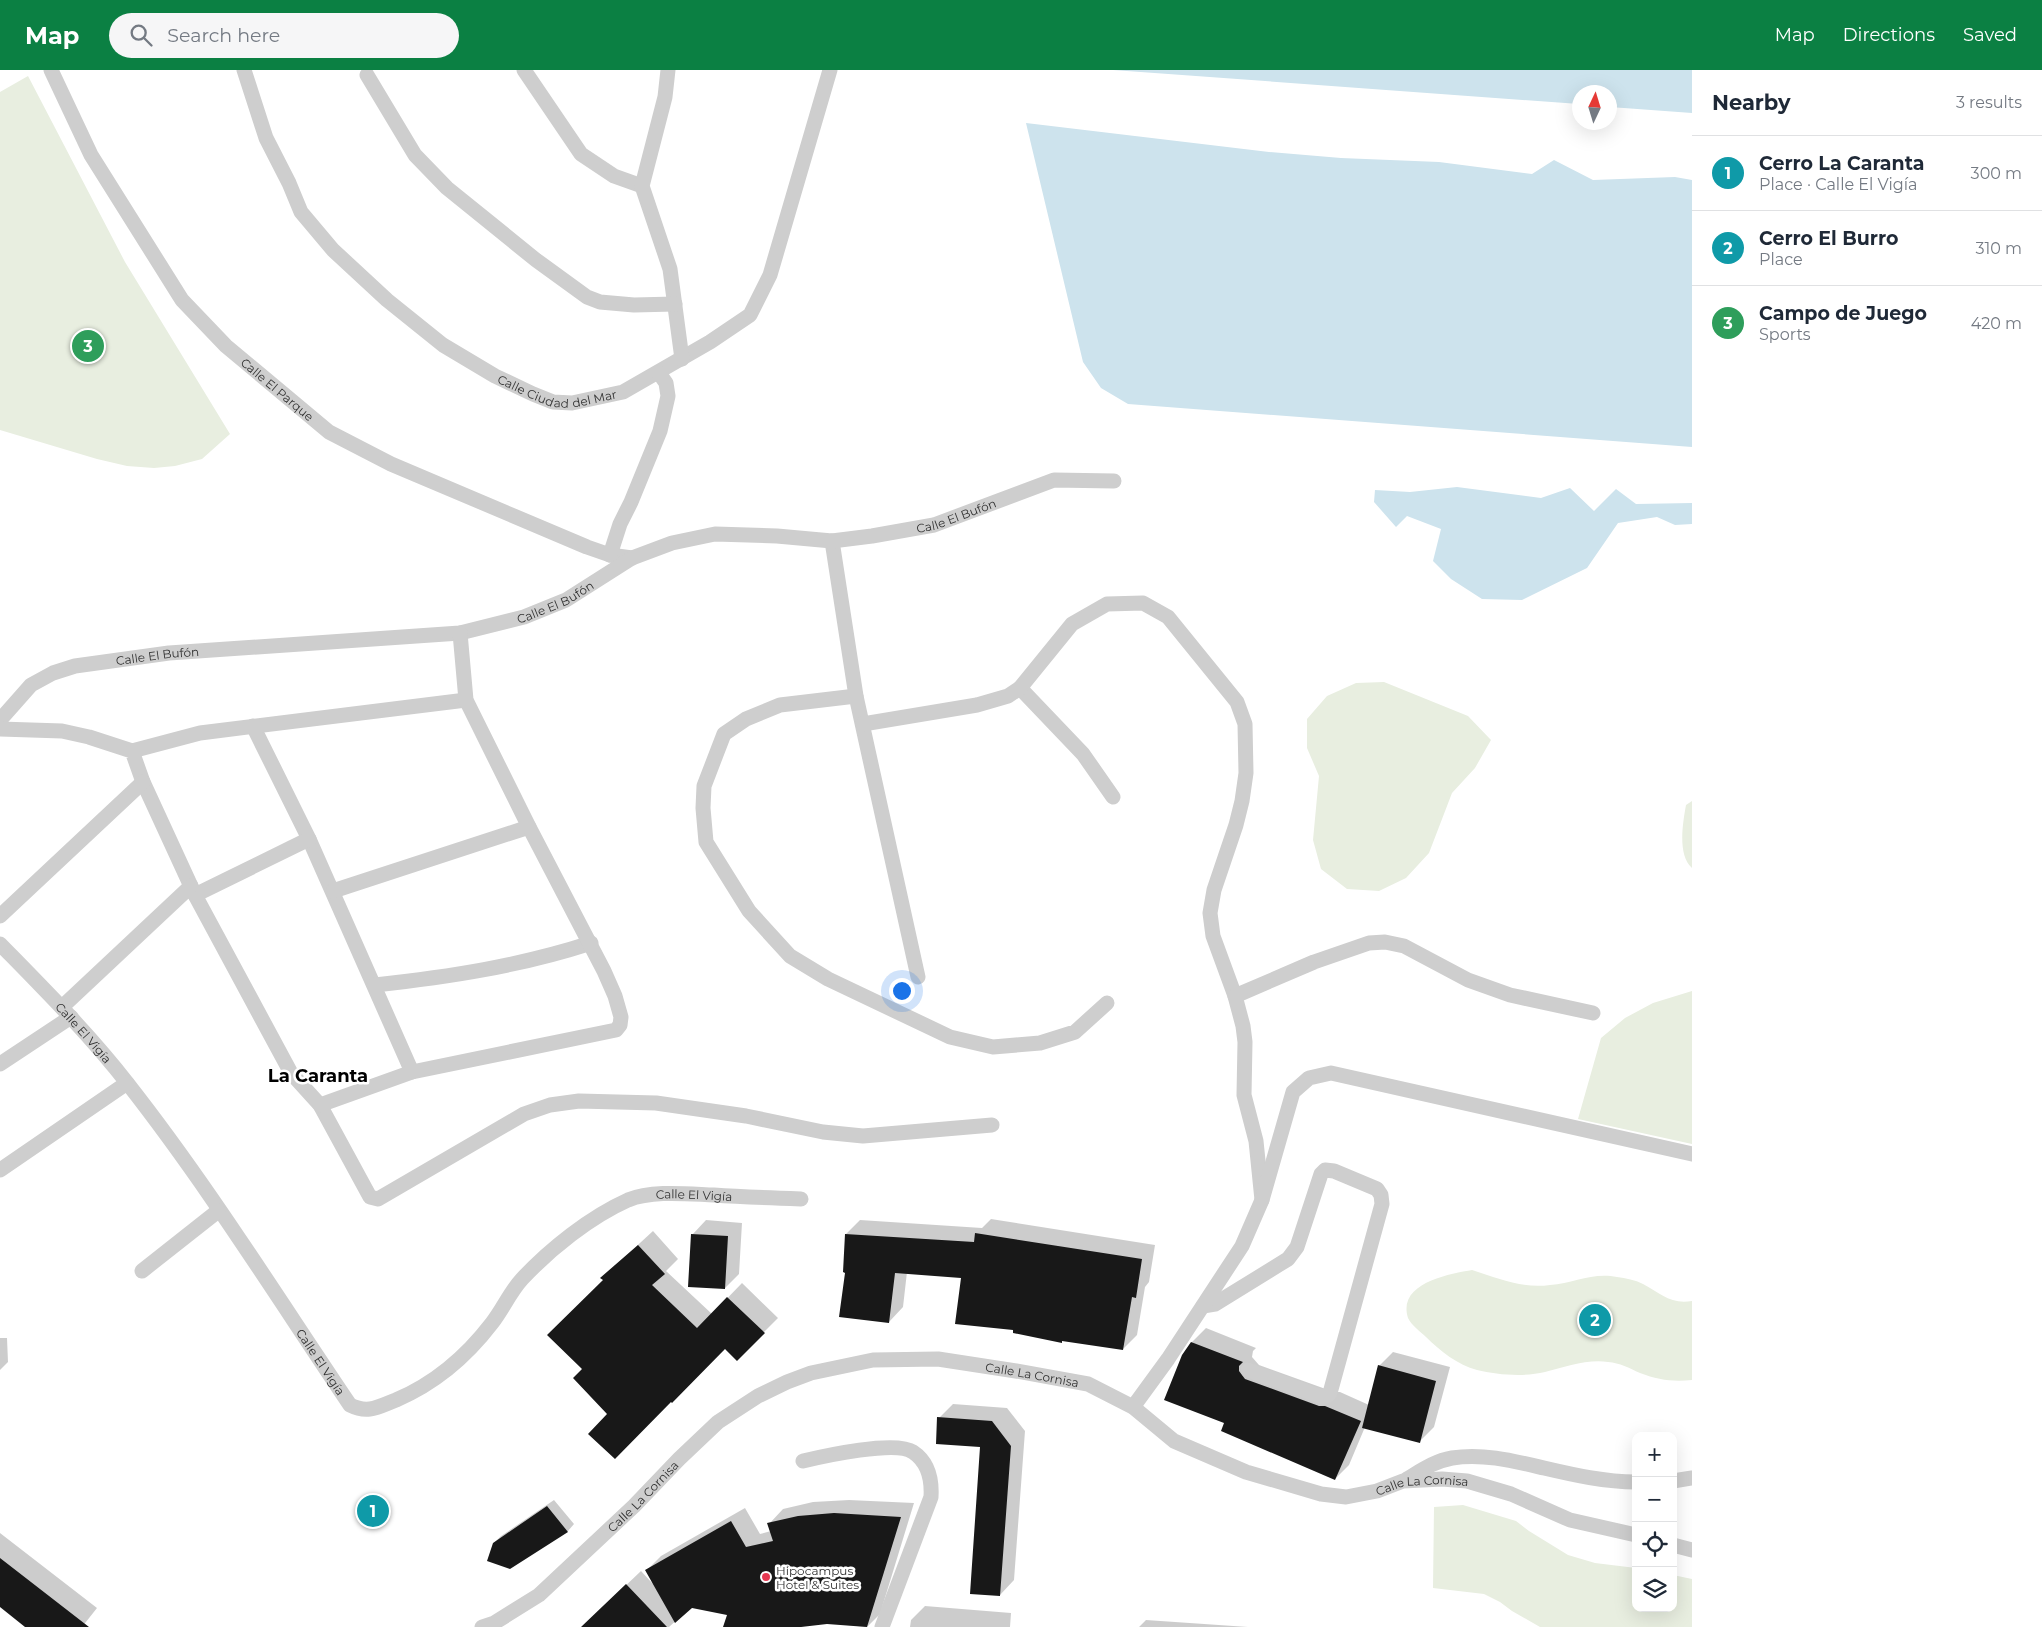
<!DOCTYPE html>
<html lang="en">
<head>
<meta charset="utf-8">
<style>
	body { margin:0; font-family:Montserrat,sans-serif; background:#f6f6f7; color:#1f2937 }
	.controls { position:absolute; right:15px; bottom:15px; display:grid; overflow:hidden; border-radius:10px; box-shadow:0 5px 20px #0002 }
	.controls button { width:45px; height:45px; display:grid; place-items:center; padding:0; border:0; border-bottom:1px solid #e0e1e3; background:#fff; color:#1f2937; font:25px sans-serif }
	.compass { position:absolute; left:1572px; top:15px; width:45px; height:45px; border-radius:50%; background:#fff; box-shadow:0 5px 20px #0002; rotate:4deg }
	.you { position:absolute; left:901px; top:920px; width:18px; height:18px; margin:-12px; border:4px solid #fff; border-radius:50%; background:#1a73e8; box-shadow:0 0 0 8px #1a73e833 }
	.badge { display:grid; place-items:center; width:32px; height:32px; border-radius:50%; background:#0b8043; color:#fff; font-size:16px; font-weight:700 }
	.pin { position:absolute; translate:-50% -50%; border:2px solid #fff; box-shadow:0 1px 5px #0006 }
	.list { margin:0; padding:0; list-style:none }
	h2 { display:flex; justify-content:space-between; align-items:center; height:65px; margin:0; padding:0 20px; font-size:21px }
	h2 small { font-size:16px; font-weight:400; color:#747a83 }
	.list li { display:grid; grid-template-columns:32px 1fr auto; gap:15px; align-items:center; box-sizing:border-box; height:75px; padding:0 20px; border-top:1px solid #e0e1e3 }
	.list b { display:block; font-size:19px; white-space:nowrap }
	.list p { margin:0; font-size:16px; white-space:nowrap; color:#747a83 }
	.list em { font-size:16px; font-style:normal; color:#747a83 }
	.icon { flex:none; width:28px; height:28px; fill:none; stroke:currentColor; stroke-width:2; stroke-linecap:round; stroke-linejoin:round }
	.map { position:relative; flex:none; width:1692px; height:1557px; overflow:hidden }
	header { display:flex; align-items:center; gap:30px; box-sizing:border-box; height:70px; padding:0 25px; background:#0b8043; color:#fff }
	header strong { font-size:24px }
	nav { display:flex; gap:28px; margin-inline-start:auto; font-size:18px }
	.search { width:350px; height:45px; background:#f6f6f7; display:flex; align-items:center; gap:12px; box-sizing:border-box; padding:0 18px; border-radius:28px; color:#747a83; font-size:19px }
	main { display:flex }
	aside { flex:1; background:#fff }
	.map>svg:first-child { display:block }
	.green { fill:#e8eee0 }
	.water { fill:#cde3ed }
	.shadow { fill:#0003 }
	.building { fill:#181818 }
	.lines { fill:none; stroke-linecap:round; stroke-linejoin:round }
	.minor { stroke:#cecece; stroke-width:15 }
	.poi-dot { fill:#e53750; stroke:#fff; stroke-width:2 }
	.labels { text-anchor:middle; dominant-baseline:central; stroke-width:5; stroke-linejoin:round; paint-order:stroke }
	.street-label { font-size:12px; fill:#313131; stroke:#fff }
	.poi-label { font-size:12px; fill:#313131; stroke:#fff; text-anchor:start }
	.district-label { font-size:18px; font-weight:bold; fill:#000; stroke:#fff }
</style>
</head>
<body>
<header>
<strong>Map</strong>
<div class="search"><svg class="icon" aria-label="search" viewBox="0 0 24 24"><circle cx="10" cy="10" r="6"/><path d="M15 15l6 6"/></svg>Search here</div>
<nav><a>Map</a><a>Directions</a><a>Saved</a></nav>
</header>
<main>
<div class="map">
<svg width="1692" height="1557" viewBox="0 0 1692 1557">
	<rect width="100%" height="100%" fill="#fff"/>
	<path class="green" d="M28 6 125 192 230 364 202 389 175 396 154 398 127 396 97 389 0 360V22Z
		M1384 612 1468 646 1491 670 1475 698 1452 723 1429 783 1406 808 1379 821 1347 819 1321 799 1313 770 1319 706 1307 678V649L1327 626 1356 613Z
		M1692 731V798C1677 785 1683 752 1686 735Z
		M1692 921V1074L1578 1049 1601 968 1625 948 1653 933Z
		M1472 1200C1498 1208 1522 1219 1550 1215 1574 1213 1593 1202 1617 1207 1626 1208 1635 1210 1643 1214 1660 1223 1671 1235 1692 1231V1310C1673 1312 1658 1310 1640 1303 1629 1298 1620 1293 1608 1292 1587 1289 1565 1297 1545 1302 1525 1307 1497 1305 1477 1300 1458 1295 1440 1281 1426 1267 1421 1262 1411 1255 1408 1248 1397 1213 1449 1204 1472 1200Z
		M1463 1435 1516 1451 1529 1461 1568 1485 1595 1493 1636 1498V1538H1673V1505L1692 1509V1557H1540L1512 1541 1500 1532 1484 1524 1433 1518 1434 1437Z"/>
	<path class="water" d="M1113 0H1692V43L1610 37V22H1580L1579 34Z
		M1026 53 1269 82 1341 88 1439 92 1532 104 1554 90 1593 110 1675 107 1692 110V377L1128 334 1101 318 1083 292Z
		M1457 417 1541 428 1570 418 1594 441 1616 419 1636 434 1692 433V454L1675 455 1657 447 1618 453 1587 498 1522 530 1482 529 1451 509 1433 491 1441 459 1407 446 1396 457 1374 432 1375 420 1410 422Z"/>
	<path class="shadow" d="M991 1149 1155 1175 1149 1212 1145 1217 1137 1265 1123 1279 1015 1259 962 1207 907 1202 903 1237 889 1252 846 1201V1164L860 1150 982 1158Z
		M706 1150 742 1153 739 1204 725 1218 692 1165Z
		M653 1161 678 1189 666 1201 712 1244 742 1213 778 1248 737 1289 725 1277 609 1344 583 1299 604 1210 602 1208Z
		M1206 1258 1256 1278 1253 1281 1252 1287 1259 1295 1334 1322H1340L1369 1335 1379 1296 1393 1282 1450 1297 1434 1357 1420 1371 1365 1357 1349 1395 1335 1409 1226 1352 1192 1272Z
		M0 1268H7L8 1292 0 1300Z
		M953 1334 1007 1338 1025 1361 1014 1510 1000 1525 982 1376 939 1348Z
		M554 1430 574 1454 568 1461 510 1498 494 1473 501 1466Z
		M849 1430 914 1433 880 1544 867 1557 827 1553 797 1557H724L728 1544 692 1536 669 1557H582L641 1501 653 1514 647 1500 661 1486 745 1438 760 1464 771 1461 769 1454 783 1439 813 1432Z
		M0 1463 97 1538 82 1557H27L0 1536Z
		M925 1536 1011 1543 1010 1557H910L911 1550Z
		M1146 1550 1248 1557H1139Z"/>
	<path class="building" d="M975 1163 1142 1189 1136 1228 1132 1227 1123 1280 1062 1271V1273L1013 1263V1260L955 1254 961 1208 895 1203 889 1253 839 1247 845 1203 843 1202 845 1164 974 1172Z
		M691 1164 728 1166 725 1219 688 1217Z
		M638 1175 665 1204 652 1215 697 1258 727 1227 765 1263 737 1291 725 1279 672 1333 671 1332 615 1389 588 1364 607 1344 573 1308 582 1299 547 1265 603 1210 600 1208Z
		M1191 1272 1243 1292 1239 1296V1301L1245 1309 1319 1336H1325L1361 1351 1335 1410 1221 1361 1224 1353 1164 1330 1182 1285Z
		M1378 1295 1436 1311 1420 1373 1362 1358Z
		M937 1347 992 1351 1011 1376 1000 1526 970 1524 980 1377 936 1374Z
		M547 1436 568 1462 510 1499 487 1491 493 1473Z
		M834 1443 901 1447 867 1557 827 1554 801 1557H723L727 1545 692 1538 675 1553 645 1500 731 1451 746 1477 773 1471 767 1453 798 1446Z
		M0 1488 89 1557H25L0 1537Z
		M626 1514 667 1557H581Z"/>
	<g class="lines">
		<g class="minor">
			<path id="s1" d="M51 0 91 85 182 230 226 276 329 362 391 394 587 477 610 485 632 488"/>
			<path id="s2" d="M244 0 266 68 289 113 301 142 333 180 387 230 443 275 495 306 533 324 553 332 572 333 623 322 710 272 750 245 770 205 830 0"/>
			<path d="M524 0 581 84 614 106 642 116"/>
			<path d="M668 0 665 27 642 116 670 199 682 289"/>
			<path d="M367 5 415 85 447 118 536 190 587 227 600 232 634 235 675 234"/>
			<path d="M832 471 856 626 918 907"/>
			<path d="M610 485 620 454 631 432 660 361 668 326 666 313 659 303"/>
			<path d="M1020 618 1083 684 1113 727"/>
			<path d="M856 626 780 635 746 649 724 664 704 716 703 738 706 772 749 841 790 886 828 909 950 967 993 977 1040 973 1075 962 1107 933"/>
			<path id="s3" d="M0 650 31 615 53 603 75 596 169 583 460 563 524 547 566 530 632 488 672 473 715 464 777 466 832 471 872 466 934 455 1054 410 1114 411"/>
			<path d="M863 654 977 635 1008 626 1020 618 1072 554 1107 534 1143 533 1168 547 1237 632 1245 654 1246 703 1242 731 1236 755 1214 820 1210 843 1213 866 1235 926 1243 956 1245 972 1244 1025 1256 1071 1262 1130"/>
			<path d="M253 656 309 769 412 1002"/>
			<path d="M0 659 62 661 89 667 132 681 143 712 195 825 291 1003 320 1035 370 1127 378 1129 524 1044 550 1035 579 1031 656 1033 746 1046 823 1062 863 1066 992 1055"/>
			<path d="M132 681 200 663 466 630"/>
			<path d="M333 821 529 757"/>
			<path d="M195 825 309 769"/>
			<path d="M0 846 143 712"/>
			<path id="s4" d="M0 874C44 919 89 964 128 1014 208 1116 277 1227 350 1335 368 1344 378 1337 396 1330 436 1313 466 1287 492 1253 503 1239 510 1222 522 1209 550 1179 590 1147 628 1130 652 1120 688 1124 714 1125 743 1127 772 1128 801 1129"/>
			<path d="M375 915C449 907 520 896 591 873"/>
			<path d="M1235 926 1314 892 1369 873 1385 872 1404 876 1468 910 1510 925 1593 943"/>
			<path d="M62 937 191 816"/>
			<path d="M0 994 71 947"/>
			<path d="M320 1035 412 1002 616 960 620 955 621 947 615 926 604 901 529 757 466 630 460 563"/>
			<path d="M0 1100 127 1013"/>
			<path d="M142 1201 218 1141"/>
			<path d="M1203 1236 1215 1234 1288 1189 1297 1177 1321 1104 1325 1100 1334 1101 1377 1119 1381 1125 1382 1134 1330 1323 1327 1326 1322 1327 1248 1300"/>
			<path d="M1133 1337 1168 1289 1242 1176 1262 1130 1293 1022 1309 1008 1331 1003 1692 1084"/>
			<path d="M803 1391C824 1386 896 1370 913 1382 928 1392 932 1410 931 1427L882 1557"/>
			<path d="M1407 1409C1422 1400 1435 1391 1452 1388 1483 1383 1514 1391 1544 1398 1574 1405 1605 1412 1636 1412"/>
			<path d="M1673 1411 1692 1408"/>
			<path d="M1673 1475 1692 1480"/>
			<path id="s5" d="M482 1557 494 1553 539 1525 634 1436 679 1389 718 1352 758 1326 787 1312 811 1303 873 1290 938 1289 1016 1301 1088 1314 1133 1337 1174 1371 1246 1402 1321 1424 1346 1427 1377 1421 1403 1411 1442 1409 1467 1411 1511 1424 1570 1450 1636 1465"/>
		</g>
	</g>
	<circle class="poi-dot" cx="766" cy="1507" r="5"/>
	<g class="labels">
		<g class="street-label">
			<text stroke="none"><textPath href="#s2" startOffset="475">Calle Ciudad del Mar</textPath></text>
			<text stroke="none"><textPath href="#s1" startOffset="396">Calle El Parque</textPath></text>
			<text stroke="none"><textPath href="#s3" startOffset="1002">Calle El Bufón</textPath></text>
			<text stroke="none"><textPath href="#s3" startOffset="582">Calle El Bufón</textPath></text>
			<text stroke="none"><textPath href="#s3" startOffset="178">Calle El Bufón</textPath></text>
			<text stroke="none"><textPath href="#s4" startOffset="122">Calle El Vigía</textPath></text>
			<text stroke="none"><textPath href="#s4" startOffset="1006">Calle El Vigía</textPath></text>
			<text stroke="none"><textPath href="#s4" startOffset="528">Calle El Vigía</textPath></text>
			<text stroke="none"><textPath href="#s5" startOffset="644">Calle La Cornisa</textPath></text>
			<text stroke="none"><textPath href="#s5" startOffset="1064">Calle La Cornisa</textPath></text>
			<text stroke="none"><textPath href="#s5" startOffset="209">Calle La Cornisa</textPath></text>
		</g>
		<g class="poi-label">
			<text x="776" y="1500">Hipocampus<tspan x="776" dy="14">Hotel &amp; Suites</tspan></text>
		</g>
		<g class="district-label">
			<text x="318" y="1006">La Caranta</text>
		</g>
	</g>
</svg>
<div class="controls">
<button>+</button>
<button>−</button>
<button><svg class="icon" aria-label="locate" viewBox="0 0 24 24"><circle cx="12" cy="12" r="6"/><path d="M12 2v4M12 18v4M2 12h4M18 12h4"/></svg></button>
<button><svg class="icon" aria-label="layers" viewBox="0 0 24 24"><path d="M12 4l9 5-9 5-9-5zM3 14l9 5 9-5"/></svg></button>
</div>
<svg class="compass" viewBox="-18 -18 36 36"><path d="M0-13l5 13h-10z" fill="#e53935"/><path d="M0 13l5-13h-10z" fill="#747a83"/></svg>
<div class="you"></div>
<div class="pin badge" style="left:373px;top:1441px;background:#0f9aa8">1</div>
<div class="pin badge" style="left:1595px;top:1250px;background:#0f9aa8">2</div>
<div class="pin badge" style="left:88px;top:276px;background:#2e9e5b">3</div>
</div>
<aside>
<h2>Nearby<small>3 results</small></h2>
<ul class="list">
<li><span class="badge" style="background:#0f9aa8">1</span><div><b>Cerro La Caranta</b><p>Place · Calle El Vigía</p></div><em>300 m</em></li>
<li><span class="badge" style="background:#0f9aa8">2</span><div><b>Cerro El Burro</b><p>Place</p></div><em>310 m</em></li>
<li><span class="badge" style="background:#2e9e5b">3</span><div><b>Campo de Juego</b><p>Sports</p></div><em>420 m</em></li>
</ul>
</aside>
</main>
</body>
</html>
